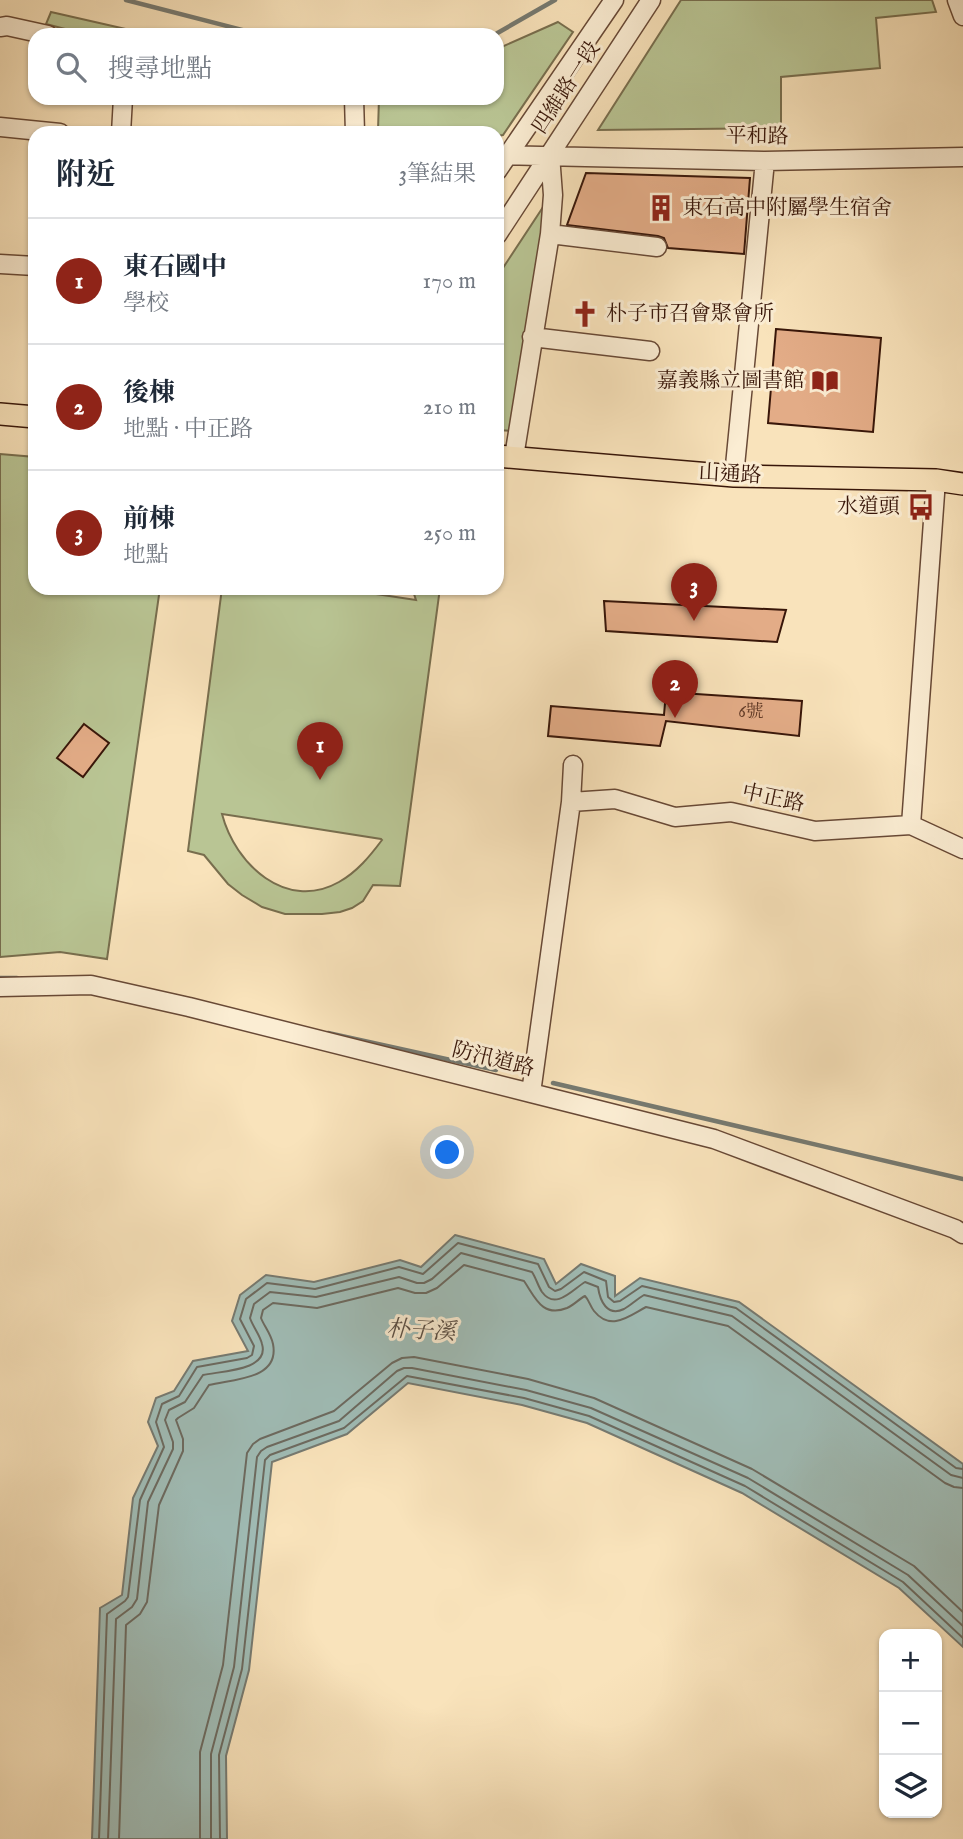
<!DOCTYPE html>
<html lang="zh-TW">
<head>
<meta charset="utf-8">
<style>
	body { margin:0; font-family:"IM FELL English","Noto Serif TC",serif; background:#f6f6f7; color:#1f2937 }
	.controls { position:absolute; right:21px; bottom:21px; display:grid; overflow:hidden; border-radius:14px; box-shadow:0 2px 5px #0004 }
	.controls button { width:63px; height:63px; display:grid; place-items:center; padding:0; border:0; border-bottom:2px solid #e0e1e3; background:#fff; color:#1f2937; font:35px sans-serif }
	.you { position:absolute; left:448px; top:1153px; width:24px; height:24px; margin:-18px; border:5px solid #fff; border-radius:50%; background:#1a73e8; box-shadow:0 0 0 10px #1a73e833 }
	.badge { display:grid; place-items:center; width:46px; height:46px; border-radius:50%; background:#8f2418; color:#fff; font-size:23px; font-weight:700 }
	.pin { position:absolute; translate:-50% -58px; filter:drop-shadow(0 2px 4px #0008) }
	.pin::after { content:''; position:absolute; top:37px; width:24px; height:21px; background:inherit; clip-path:polygon(0 0,100% 0,50% 100%) }
	.list { margin:0; padding:0; list-style:none }
	h2 { display:flex; justify-content:space-between; align-items:center; height:91px; margin:0; padding:0 28px; font-size:30px }
	h2 small { font-size:23px; font-weight:400; color:#747a83 }
	.list li { display:grid; grid-template-columns:46px 1fr auto; gap:21px; align-items:center; box-sizing:border-box; height:126px; padding:0 28px; border-top:2px solid #e0e1e3 }
	.list b { display:block; font-size:26px; white-space:nowrap }
	.list p { margin:0; font-size:23px; white-space:nowrap; color:#747a83 }
	.list em { font-size:23px; font-style:normal; color:#747a83 }
	.icon { flex:none; width:38px; height:38px; fill:none; stroke:currentColor; stroke-width:2; stroke-linecap:round; stroke-linejoin:round }
	.map { position:relative; flex:none; width:963px; height:1839px; overflow:hidden }
	.search { position:absolute; background:#fff; box-shadow:0 2px 5px #0004; left:28px; top:28px; width:476px; height:77px; display:flex; align-items:center; gap:18px; box-sizing:border-box; padding:0 24px; border-radius:21px; color:#747a83; font-size:26px }
	.panel { position:absolute; background:#fff; box-shadow:0 2px 5px #0004; left:28px; top:126px; width:476px; height:469px; border-radius:21px }
	.map>svg:first-child { display:block }
	.green { fill:#b9c594; stroke:#786e4e; stroke-width:2; fill-rule:evenodd }
	.water { fill:#a0bdb7; stroke:#767a71; stroke-width:2 }
	.lines { fill:none; stroke-linecap:round; stroke-linejoin:round }
	.shore { stroke:#6c6a60; stroke-width:2 }
	.stream { stroke:#767a71; stroke-width:4.5 }
	.building { fill:#e3ac87; stroke:#381609; stroke-width:2 }
	.minor-casing { stroke:#684936; stroke-width:21 }
	.major-casing { stroke:#381609; stroke-width:24 }
	.minor { stroke:#fbedd3; stroke-width:18 }
	.major { stroke:#f9e3bb; stroke-width:21 }
	.labels { text-anchor:middle; dominant-baseline:central; stroke-width:6; stroke-linejoin:round; paint-order:stroke }
	.number-label { font-size:18px; fill:#633c28 }
	.street-label { font-size:21px; fill:#381609; stroke:#fbedd3 }
	.poi-label { font-size:21px; fill:#381609; stroke:#fbedd3; text-anchor:start }
	.water-label { font-size:23px; font-style:italic; fill:#5c5046; stroke:#fbedd3 }
</style>
</head>
<body>
<div class="map">
<svg width="963" height="1839" viewBox="0 0 963 1839">
	<rect width="100%" height="100%" fill="#f9e3bb"/>
	<filter id="stains"><feTurbulence type="fractalNoise" baseFrequency=".00286" numOctaves="4"/><feColorMatrix values="0 0 0 0 .2 0 0 0 0 .09 0 0 0 0 .02 0 0 0 .5 -.17"/></filter>
	<radialGradient id="worn" r=".72"><stop offset=".6" stop-color="#630" stop-opacity="0"/><stop offset="1" stop-color="#630" stop-opacity=".3"/></radialGradient>
	<path class="green" d="M681 0H932L936 12 876 18 880 68 781 77V128L598 130Z
		M51 12 152 35H88L46 24Z
		M558 22 573 32 503 135 497 136V133H388L378 130 379 98H497V49Z
		M549 198 513 431 497 430V277Z
		M0 454 35 457V588H160L107 959 60 952 0 957Z
		M222 588H336L416 600 412 588H440L400 886 373 885 363 901 352 908 340 912 322 914H285L262 907 242 895 228 884 204 855 188 851ZM222 814 381 839 382 840C370 856 357 872 339 882 286 912 235 864 222 814Z"/>
	<path class="water" d="M455 1235 544 1259 556 1284 581 1264 615 1276V1296L640 1278 739 1302 963 1464V1647L899 1588 742 1493 587 1423 522 1405 408 1383 347 1434 272 1462 249 1670 226 1756 227 1839H92L100 1608 122 1595 133 1498 158 1446 148 1422 156 1398 174 1391 193 1361 248 1351 232 1321 240 1295 266 1275 314 1282 400 1260 421 1267Z"/>
	<g class="lines">
		<path class="shore" d="M99 1839 107 1614 125 1601 128 1597 140 1500 164 1447 156 1422 162 1404 179 1396 197 1367 247 1358 252 1355 254 1346 240 1319 246 1299 267 1283 315 1289 399 1267 423 1274 458 1243 538 1264 549 1287 555 1291 561 1289 584 1272 606 1281 608 1297 614 1302 620 1301 642 1286 736 1308 956 1468 963 1469
			M108 1839 116 1619 132 1607 137 1599 148 1502 173 1449V1442L165 1420 169 1410 185 1402 203 1375C220 1371 270 1371 262 1344 260 1335 253 1327 250 1318L254 1304 270 1292 316 1297 399 1277 417 1283H424L432 1279 461 1253 532 1272C536 1278 538 1286 542 1292 556 1311 573 1289 585 1282L598 1287C600 1301 607 1317 624 1309 631 1305 637 1299 644 1295L732 1316 951 1475 963 1478
			M119 1839 126 1625 140 1614 147 1602 159 1505 183 1451V1439L176 1420 178 1418 194 1408 209 1385C232 1379 280 1380 273 1344 271 1334 264 1326 261 1318L263 1310 273 1303 317 1308 398 1288 415 1293H426L437 1288 464 1265 524 1281C535 1297 542 1318 567 1308 574 1305 579 1299 585 1296 589 1300 590 1306 594 1311 611 1332 629 1316 646 1307L728 1326 945 1483 954 1487 963 1488
			M200 1839V1752L223 1665 247 1453 253 1444 260 1439 334 1411 392 1363 402 1358 414 1357 528 1379 594 1398 752 1469 914 1566 963 1612
			M211 1839V1754L234 1667 257 1457 261 1451 267 1447 339 1421 397 1371 404 1368H412L526 1390 591 1408 748 1478 908 1575 963 1626
			M220 1839 219 1755 242 1669 265 1460 270 1455 344 1428 407 1376 524 1398 589 1416 745 1486 903 1582 963 1638"/>
		<path class="stream" d="M126 0 262 35
			M494 35 555 0
			M0 978H17
			M328 1033 496 1070
			M553 1083 963 1179"/>
	</g>
	<path class="building" d="M586 173 750 178 744 254 668 248 664 238 658 236 567 225Z
		M776 329 881 338 873 432 768 423Z
		M604 601 786 610 777 642 606 631Z
		M666 692 802 701 799 736 666 721 660 746 548 736 551 706 664 715Z
		M84 724 109 743 83 777 57 758Z"/>
	<g class="lines">
		<defs>
			<path id="minor" d="M957 0 963 16
				M0 27 7 26 48 35
				M354 98 355 133
				M0 127 60 133
				M121 133 123 98
				M497 155 765 161 963 157
				M497 171 614 0
				M550 234 657 247
				M497 235 651 0
				M0 264 35 266
				M532 337 650 351
				M514 457 550 234 553 195 550 155
				M734 476 765 161
				M571 802 615 799 675 817 731 812 815 831 911 825 963 849
				M911 825 936 480
				M0 987 91 985 189 1007 531 1093 714 1139 955 1229 963 1234
				M531 1093 571 802 573 765"/>
			<path id="major" d="M0 414 35 417
				M497 456 734 476 936 480 963 484"/>
		</defs>
		<use href="#minor" class="minor-casing"/>
		<use href="#major" class="major-casing"/>
		<use href="#minor" class="minor"/>
		<use href="#major" class="major"/>
	</g>
	<defs>
		<symbol id="building-bare" viewBox="-9 -9 18 18"><path d="M-4-6H4V6H1V3H-1V6H-4ZM-2.5-4.3h1.7v1.8h-1.7ZM.8-4.3h1.7v1.8H.8ZM-2.5-1h1.7V.8h-1.7ZM.8-1h1.7V.8H.8Z" fill="#8f2418" stroke="#fbedd3" stroke-width="2.5" paint-order="stroke"/></symbol>
		<symbol id="church-bare" viewBox="-9 -9 18 18"><path d="M-1.2-6h2.4v3.5h3.3v2.4h-3.3V6h-2.4V-.1h-3.3v-2.4h3.3Z" fill="#8f2418" stroke="#fbedd3" stroke-width="2.5" paint-order="stroke"/></symbol>
		<symbol id="library-bare" viewBox="-9 -9 18 18"><path d="M-6-4Q-3-5.5-.7-3.5V5Q-3 3-6 4ZM6-4Q3-5.5 .7-3.5V5Q3 3 6 4Z" fill="#8f2418" stroke="#fbedd3" stroke-width="2.5" paint-order="stroke"/></symbol>
		<symbol id="bus-bare" viewBox="-9 -9 18 18"><path d="M-5-6H5V4H4V6H2V4H-2V6H-4V4H-5ZM-3.5-4V0h7V-4ZM-3.5 1.2v1.5H-2V1.2ZM2 1.2v1.5H3.5V1.2Z" fill="#8f2418" stroke="#fbedd3" stroke-width="2.5" paint-order="stroke"/></symbol>
	</defs>
	<g fill-rule="evenodd">
		<use href="#building-bare" x="642" y="189" width="38" height="38"/>
		<use href="#church-bare" x="566" y="295" width="38" height="38"/>
		<use href="#library-bare" x="806" y="362" width="38" height="38"/>
		<use href="#bus-bare" x="902" y="488" width="38" height="38"/>
	</g>
	<g class="labels">
		<g class="number-label">
			<text x="751" y="712">6號</text>
		</g>
		<g class="street-label">
			<text transform="translate(567 88) rotate(-57)">四維路一段</text>
			<text transform="translate(757 137) rotate(1)">平和路</text>
			<text transform="translate(730 475) rotate(3)">山通路</text>
			<text transform="translate(773 799) rotate(12)">中正路</text>
			<text transform="translate(493 1060) rotate(14)">防汛道路</text>
		</g>
		<g class="poi-label">
			<text x="682" y="208">東石高中附屬學生宿舍</text>
			<text x="606" y="314">朴子市召會聚會所</text>
			<text x="804" y="381" text-anchor="end">嘉義縣立圖書館</text>
			<text x="900" y="507" text-anchor="end">水道頭</text>
		</g>
		<g class="water-label">
			<text transform="translate(421 1331) rotate(3)">朴子溪</text>
		</g>
	</g>
	<rect width="100%" height="100%" filter="url(#stains)"/>
	<rect width="100%" height="100%" fill="url(#worn)"/>
</svg>
<div class="controls">
<button>+</button>
<button>−</button>
<button><svg class="icon" aria-label="layers" viewBox="0 0 24 24"><path d="M12 4l9 5-9 5-9-5zM3 14l9 5 9-5"/></svg></button>
</div>
<div class="you"></div>
<div class="pin badge" style="left:320px;top:780px">1</div>
<div class="pin badge" style="left:675px;top:718px">2</div>
<div class="pin badge" style="left:694px;top:621px">3</div>
<div class="search"><svg class="icon" aria-label="search" viewBox="0 0 24 24"><circle cx="10" cy="10" r="6"/><path d="M15 15l6 6"/></svg>搜尋地點</div>
<section class="panel">
<h2>附近<small>3筆結果</small></h2>
<ul class="list">
<li><span class="badge">1</span><div><b>東石國中</b><p>學校</p></div><em>170 m</em></li>
<li><span class="badge">2</span><div><b>後棟</b><p>地點 · 中正路</p></div><em>210 m</em></li>
<li><span class="badge">3</span><div><b>前棟</b><p>地點</p></div><em>250 m</em></li>
</ul>
</section>
</div>
</body>
</html>
